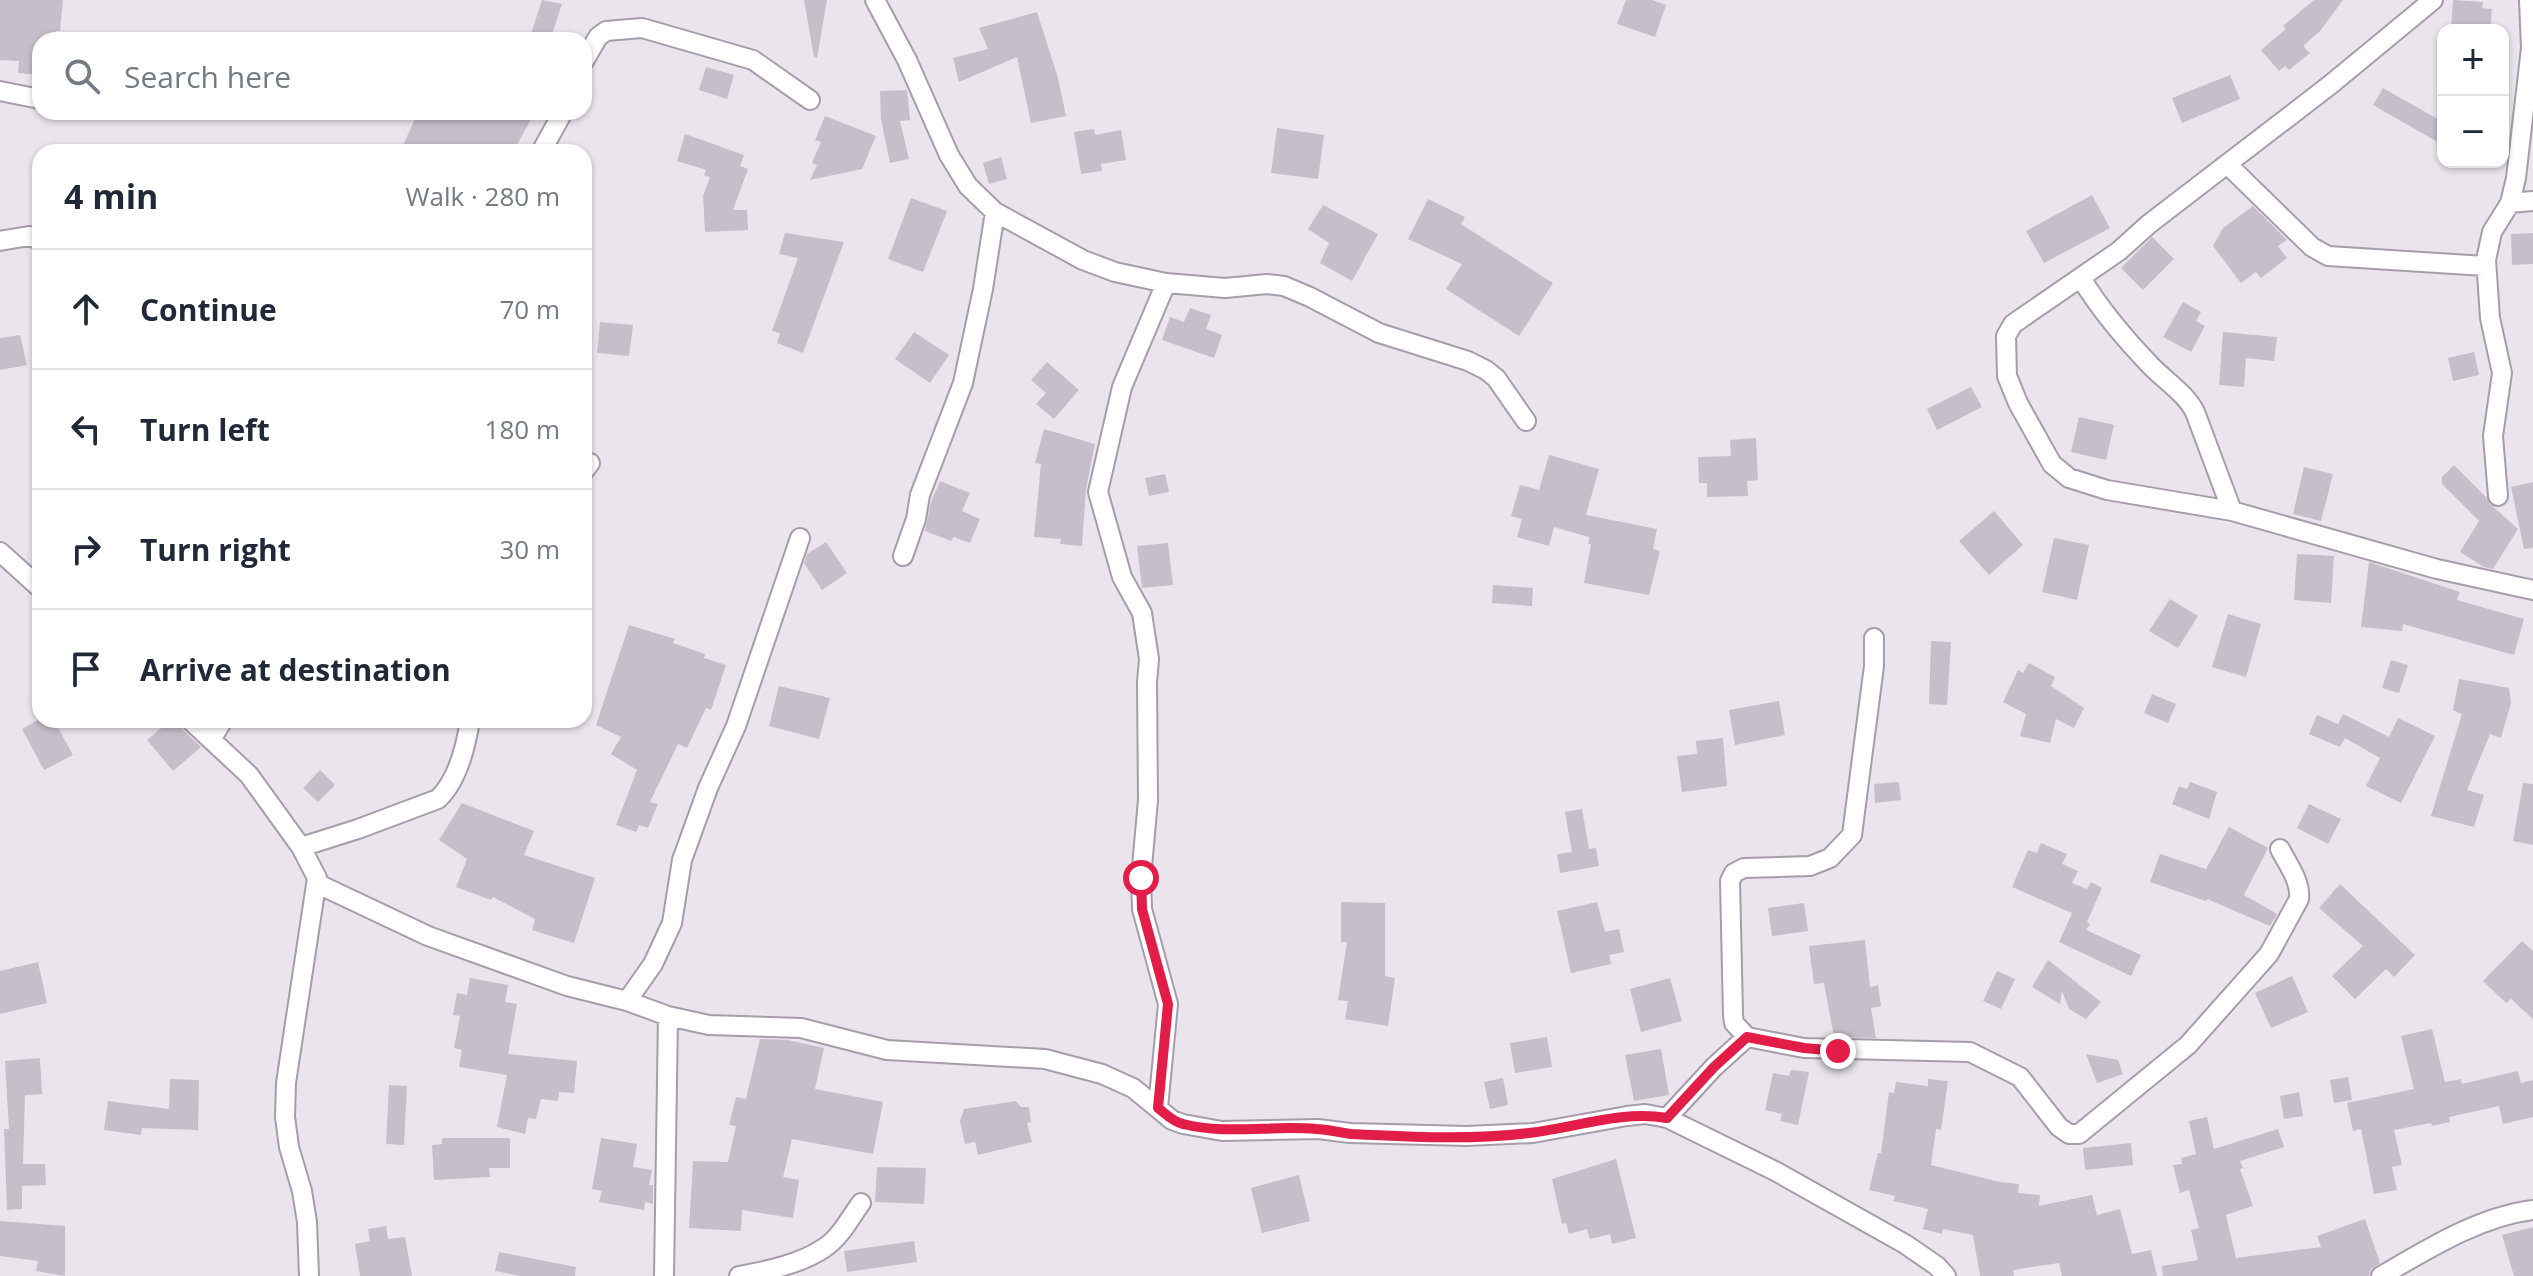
<!DOCTYPE html>
<html lang="en">
<head>
<meta charset="utf-8">
<style>
	body { margin:0; font-family:"Open Sans",sans-serif; background:#f6f6f7; color:#1f2937 }
	.controls { position:absolute; right:24px; top:24px; display:grid; overflow:hidden; border-radius:16px; box-shadow:0 2px 6px #0004 }
	.controls button { width:72px; height:72px; display:grid; place-items:center; padding:0; border:0; border-bottom:2px solid #e0e1e3; background:#fff; color:#1f2937; font:40px sans-serif }
	.stop { position:absolute; width:24px; height:24px; margin:-18px; border:6px solid #e11d48; border-radius:50%; background:#fff }
	.stop.end { background:#e11d48; border-color:#fff; box-shadow:0 2px 8px #0008 }
	.list { margin:0; padding:0; list-style:none }
	h2 { display:flex; justify-content:space-between; align-items:center; height:104px; margin:0; padding:0 32px; font-size:34px }
	h2 small { font-size:26px; font-weight:400; color:#747a83 }
	.list li { display:grid; grid-template-columns:52px 1fr auto; gap:24px; align-items:center; box-sizing:border-box; height:120px; padding:0 32px; border-top:2px solid #e0e1e3 }
	.list b { display:block; font-size:30px; white-space:nowrap }
	.list em { font-size:26px; font-style:normal; color:#747a83 }
	.icon { flex:none; width:44px; height:44px; fill:none; stroke:currentColor; stroke-width:2; stroke-linecap:round; stroke-linejoin:round }
	.map { position:relative; flex:none; width:2533px; height:1276px; overflow:hidden }
	.search { position:absolute; background:#fff; box-shadow:0 2px 6px #0004; left:32px; top:32px; width:560px; height:88px; display:flex; align-items:center; gap:20px; box-sizing:border-box; padding:0 28px; border-radius:24px; color:#747a83; font-size:30px }
	.panel { position:absolute; background:#fff; box-shadow:0 2px 6px #0004; left:32px; top:144px; width:560px; height:584px; border-radius:24px }
	.map>svg:first-child { display:block }
	.building { fill:#c6beca }
	.lines { fill:none; stroke-linecap:round; stroke-linejoin:round }
	.street-casing { stroke:#a79caa; stroke-width:22 }
	.street { stroke:#fff; stroke-width:18 }
	.route { stroke:#e11d48; stroke-width:10 }
</style>
</head>
<body>
<div class="map">
<svg width="2533" height="1276" viewBox="0 0 2533 1276">
	<rect width="100%" height="100%" fill="#eae5ed"/>
	<path class="building" d="M0 0H63L60 31H56L55 40H40V75L18 73 19 61 0 60Z
		M542 0 562 4 550 40H529Z
		M804 0H827L817 58 814 57Z
		M1626 0H1652L1666 5 1655 37 1617 24Z
		M2314 0H2343L2320 31 2303 46 2310 53 2289 70 2285 66 2279 71 2261 50 2286 29 2283 26Z
		M2453 0 2483 2 2482 8 2492 9 2490 30H2451Z
		M1037 12 1058 78 1066 116 1031 123 1017 57 959 82 953 58 988 49 979 28Z
		M706 67 734 75 727 99 699 90Z
		M2230 75 2240 99 2182 123 2172 98Z
		M2383 88 2443 122V145L2373 105Z
		M907 90 910 120 900 121 909 159 890 163 881 119 880 91Z
		M418 112H535L513 152H400Z
		M825 116 876 136 862 169 810 180 817 165 812 163 821 142 815 140Z
		M1277 128 1324 135 1318 179 1271 173Z
		M1094 129 1095 135 1121 130 1126 160 1101 164 1102 171 1081 174 1074 132Z
		M685 134 744 155 740 166 748 169 733 210H747L748 230 705 232 703 196 710 177 704 175 706 170 677 161Z
		M1001 157 1007 179 989 184 983 163Z
		M2092 195 2110 228 2044 263 2026 231Z
		M911 198 947 211 923 272 888 259Z
		M1428 199 1465 217 1461 224 1553 283 1519 336 1446 289 1462 264 1408 239Z
		M1323 205 1378 234 1352 281 1320 263 1329 243 1308 229Z
		M2253 206 2287 240 2278 246 2287 258 2261 278 2256 272 2241 283 2213 246 2223 228Z
		M785 233 844 242 803 353 777 343 780 333 772 331 798 258 779 254Z
		M2533 233V264L2512 265 2511 234Z
		M2152 237 2174 259 2143 290 2121 268Z
		M2183 302 2201 312 2196 321 2205 326 2191 352 2163 337Z
		M1190 308 1211 315 1206 329 1222 335 1214 358 1162 340 1170 317 1184 322Z
		M600 322 633 325 629 356 597 353Z
		M914 332 949 355 930 383 895 359Z
		M2223 332 2277 337 2274 361 2246 358 2244 387 2219 385Z
		M20 335 27 365 0 370V338Z
		M2474 352 2479 375 2453 381 2448 358Z
		M1047 362 1079 390 1054 419 1036 404 1046 393 1031 380Z
		M1971 387 1982 407 1937 430 1927 409Z
		M2079 417 2114 425 2106 460 2071 452Z
		M1044 429 1095 444 1086 489 1082 546 1060 544 1061 539 1034 537 1041 464 1035 463Z
		M1756 438 1758 480 1747 481 1748 496 1707 497V483H1699L1698 457 1731 456 1730 440Z
		M1549 455 1599 469 1586 515 1657 529 1653 549 1660 551 1649 595 1584 583 1591 544H1588L1589 537 1554 527 1549 546 1517 537 1522 519 1511 516 1520 485 1539 490Z
		M2454 465 2486 497 2489 503 2518 529 2493 569 2484 567 2460 552 2479 521 2442 484V477Z
		M2304 467 2333 474 2321 521 2293 514Z
		M1165 474 1169 492 1149 496 1145 478Z
		M940 481 970 493 962 511 980 519 970 543 954 537 951 541 925 531 931 502Z
		M2533 482V548L2524 549 2511 487Z
		M1994 511 2023 545 1989 575 1959 541Z
		M2054 538 2089 545 2077 600 2042 592Z
		M826 542 847 573 822 590 804 563 807 554Z
		M1168 543 1173 585 1142 588 1137 546Z
		M2297 554 2334 556 2331 603 2294 600Z
		M2369 562 2460 592 2457 600 2524 619 2514 655 2403 624 2402 631 2361 627Z
		M1493 585 1533 588 1532 606 1492 603Z
		M2170 599 2198 616 2178 648 2149 631Z
		M2228 614 2261 624 2246 677 2212 667Z
		M629 625 675 639 673 643 705 654 704 658 726 665 711 710 706 708 687 748 678 744 650 802 658 804 648 828 639 825 636 832 616 825 637 770 611 754 621 737 596 725Z
		M1931 641 1951 642 1947 705 1929 704Z
		M2391 660 2408 665 2399 693 2382 688Z
		M2029 663 2055 677 2051 686 2084 708 2074 728 2056 719 2050 743 2020 736 2026 714 2003 702 2018 670 2023 673Z
		M2459 679 2509 688 2511 703 2501 738 2490 734 2467 790 2484 795 2474 827 2431 816 2462 714 2453 710Z
		M779 686 830 698 819 739 769 726Z
		M2152 694 2176 704 2168 723 2144 713Z
		M1779 701 1785 735 1735 745 1729 710Z
		M2343 714 2389 737 2398 718 2435 736 2401 803 2366 786 2380 758 2345 738 2340 747 2309 734 2317 715 2338 724Z
		M38 720H54L73 755 44 770 22 729Z
		M171 720H178L182 729 201 747 173 771 147 740Z
		M1723 738 1727 786 1682 792 1677 756 1697 754 1696 741Z
		M320 770 335 785 318 802 303 788Z
		M1899 782 1901 800 1875 803 1874 784Z
		M2190 782 2217 792 2209 819 2172 804 2179 786 2187 789Z
		M2523 783 2533 784V845L2513 841Z
		M462 803 534 831 524 855 595 878 574 943 532 930 535 919 493 897 491 900 456 887 467 859 439 840Z
		M2309 804 2341 819 2328 844 2297 828Z
		M1582 809 1589 849 1596 848 1599 866 1560 873 1557 854 1572 852 1565 812Z
		M2229 827 2268 848 2244 895 2277 914 2270 926 2207 899 2206 901 2150 882 2160 854 2206 869Z
		M2041 843 2067 854 2062 864 2078 871 2072 883 2087 889 2091 882 2102 888 2087 922 2090 924 2086 930 2141 955 2131 976 2059 942 2072 913 2012 887 2028 850 2037 853Z
		M2340 884 2415 955 2394 977 2386 969 2355 999 2332 976 2363 946 2319 908Z
		M1341 902 1385 903V976L1395 978 1388 1026 1345 1019 1348 1001 1338 1000 1347 942H1341Z
		M1597 902 1605 932 1619 929 1624 952 1609 955 1611 964 1571 973 1557 911Z
		M1804 903 1808 931 1772 936 1768 908Z
		M1865 940 1870 987 1878 985 1881 1006 1871 1008 1876 1038 1834 1037 1824 983 1814 984 1809 946Z
		M2522 941 2533 951V1019L2511 999 2506 1003 2483 981Z
		M2048 960 2101 1002 2086 1019 2069 1009 2062 991 2060 1004 2032 987Z
		M38 962 47 1003 0 1014V971Z
		M1997 971 2015 979 2001 1009 1983 1001Z
		M2292 976 2308 1012 2271 1028 2255 993Z
		M470 978 508 985 505 1002 517 1004 508 1054 577 1061 574 1093 559 1092 558 1101 541 1099 536 1119 528 1118 525 1134 497 1127 507 1075 459 1067 462 1050 454 1048 460 1016 453 1015 457 993 467 995Z
		M1670 978 1682 1021 1641 1032 1630 989Z
		M2432 1029 2445 1082 2461 1079 2462 1084 2518 1071 2521 1083 2533 1080V1117L2503 1124 2499 1106 2449 1117 2450 1122 2432 1126 2431 1123 2394 1130 2402 1165 2392 1167 2397 1190 2374 1194 2361 1129 2353 1131 2347 1103 2414 1089 2401 1036Z
		M1547 1037 1552 1067 1515 1073 1510 1043Z
		M760 1039 788 1040 824 1048 815 1089 883 1102 873 1154 792 1139 783 1177 799 1180 793 1218 742 1210 741 1231 689 1228 693 1161 728 1162 736 1126 729 1125 736 1097 746 1099Z
		M1661 1049 1669 1095 1634 1101 1625 1055Z
		M2086 1054 2118 1060 2123 1074 2097 1083Z
		M40 1058 42 1094 25 1095 23 1164H45L46 1185 22 1186V1209L7 1210 4 1129H9L5 1061Z
		M1791 1070 1809 1072 1798 1125 1780 1121 1782 1114 1765 1110 1773 1073 1789 1076Z
		M2348 1077 2352 1100 2334 1103 2330 1080Z
		M1503 1078 1508 1105 1490 1109 1484 1082Z
		M170 1079 199 1080 198 1130 142 1128 141 1135 104 1130 108 1101 169 1109Z
		M1928 1079 1948 1081 1941 1130 1936 1129 1931 1165 2000 1182 2019 1184 2018 1193 2040 1195 2039 1206 2092 1195 2097 1215 2120 1209 2132 1254 2151 1250 2157 1276H2062L2059 1263 2013 1270 2014 1276H1980L1973 1235 1943 1229 1942 1234 1923 1229 1928 1209 1893 1201 1895 1196 1869 1190 1878 1153H1881L1889 1092 1894 1093 1896 1082 1928 1086Z
		M389 1085 407 1086 404 1145 386 1144Z
		M2299 1092 2303 1116 2284 1119 2280 1096Z
		M1016 1101 1021 1107H1029L1031 1122 1027 1123 1032 1142 978 1155 975 1142 965 1144 960 1121 964 1109Z
		M2207 1117 2214 1149 2278 1129 2284 1147 2240 1161 2243 1168 2240 1169 2253 1206 2226 1215 2236 1258 2321 1247 2317 1236 2365 1219 2380 1263 2371 1269 2369 1276H2163L2162 1266 2198 1260 2191 1230 2199 1228 2189 1190 2180 1193 2173 1165 2182 1164 2181 1158 2196 1154 2189 1121Z
		M442 1138H510V1168H489L490 1177 434 1180 432 1145 442 1144Z
		M601 1138 637 1144 633 1167 652 1170 649 1185H653V1204L645 1202 644 1210 599 1202 602 1191 592 1189Z
		M2131 1143 2133 1165 2085 1170 2083 1148Z
		M1616 1159 1636 1238 1612 1244 1610 1234 1590 1239 1587 1229 1569 1234 1566 1223 1562 1224 1552 1179Z
		M877 1167 926 1168 924 1204 875 1202Z
		M1299 1175 1310 1221 1262 1233 1251 1188Z
		M0 1221 65 1226V1276L36 1271 38 1261 0 1256Z
		M386 1226 388 1239 405 1237 412 1276H360L355 1244 370 1241 368 1229Z
		M2533 1227V1276H2514L2502 1235Z
		M914 1241 917 1262 847 1272 844 1251Z
		M499 1252 576 1267 575 1276H520L495 1271Z"/>
	<g class="lines">
		<defs>
			<path id="street" d="M875 0 907 60 949 155 968 186 995 212 1083 260 1115 272 1166 283 1225 288 1267 284 1284 286 1310 297 1379 333 1468 361 1486 370 1496 378 1526 421
				M2433 0 2330 85 2149 224 2119 251 2013 324 2006 336 2007 376 2018 403 2052 464 2069 478 2107 490 2232 511 2437 569 2533 590
				M584 61 598 37 606 31 642 28 753 60 810 100
				M0 91 40 99
				M541 152 563 112
				M2227 164 2312 247 2328 256 2485 266
				M2510 203 2533 201
				M0 241 29 236 40 240
				M2081 278C2101 311 2125 339 2152 367 2167 382 2186 394 2195 412L2232 511
				M584 471 590 463
				M2498 496 2493 436 2502 373 2490 318 2486 260 2492 232 2510 203 2516 178 2531 48 2529 0
				M0 552 40 588
				M903 556 916 519 920 495 963 383 983 289 995 212
				M1874 638V666L1852 835 1830 858 1810 866 1744 868 1734 873 1730 881 1733 1015 1734 1023 1747 1037 1804 1048 1970 1052 2020 1077 2059 1127 2069 1134H2079L2188 1045 2269 954 2299 899C2301 881 2288 865 2280 849
				M190 720 249 775 301 847 317 878 286 1083 285 1117 289 1147 302 1191 307 1222 309 1276
				M212 738 223 720
				M301 847 358 829 438 799C457 781 466 746 470 720
				M318 884 428 936 567 986 627 1001 668 1016 709 1025 801 1028 887 1050 1045 1059 1102 1074 1133 1088 1172 1120 1183 1124 1222 1131 1318 1129 1350 1133 1467 1136 1533 1133 1627 1116 1645 1114 1667 1118 1777 1172 1905 1244 1937 1266 1946 1276
				M627 1001 653 964 672 923 682 860 708 788 736 726 800 538
				M1158 1108 1168 1004 1142 909 1141 878 1148 800 1147 682 1149 659 1142 613 1122 577 1098 492 1122 387 1166 283
				M1667 1118 1714 1067 1747 1037
				M664 1276 668 1016
				M739 1276C766 1271 801 1264 824 1248 840 1238 850 1218 861 1203
				M2381 1276C2428 1249 2478 1217 2533 1210"/>
		</defs>
		<use href="#street" class="street-casing"/>
		<use href="#street" class="street"/>
	</g>
	<g class="lines">
		<path class="route" d="M1141 878 1142 909 1168 1004 1158 1108C1166 1114 1173 1122 1183 1124 1227 1135 1271 1125 1316 1129 1328 1129 1340 1133 1352 1134 1410 1137 1471 1140 1529 1133 1575 1128 1621 1110 1667 1118L1714 1067 1747 1037 1804 1048 1838 1051"/>
	</g>
</svg>
<div class="controls">
<button>+</button>
<button>−</button>
</div>
<div class="stop" style="left:1141px;top:878px"></div>
<div class="stop end" style="left:1838px;top:1051px"></div>
<div class="search"><svg class="icon" aria-label="search" viewBox="0 0 24 24"><circle cx="10" cy="10" r="6"/><path d="M15 15l6 6"/></svg>Search here</div>
<section class="panel">
<h2>4 min<small>Walk · 280 m</small></h2>
<ul class="list">
<li><svg class="icon" aria-label="ahead" viewBox="0 0 24 24"><path d="M12 20V5M6 11l6-6 6 6"/></svg><div><b>Continue</b></div><em>70 m</em></li>
<li><svg class="icon" aria-label="left" viewBox="0 0 24 24"><path d="M17 20v-9H6M10 6l-5 5 5 5"/></svg><div><b>Turn left</b></div><em>180 m</em></li>
<li><svg class="icon" aria-label="right" viewBox="0 0 24 24"><path d="M7 20v-9h11M14 6l5 5-5 5"/></svg><div><b>Turn right</b></div><em>30 m</em></li>
<li><svg class="icon" aria-label="arrive" viewBox="0 0 24 24"><path d="M6 21V4h12l-3 4 3 4H6"/></svg><div><b>Arrive at destination</b></div></li>
</ul>
</section>
</div>
</body>
</html>
